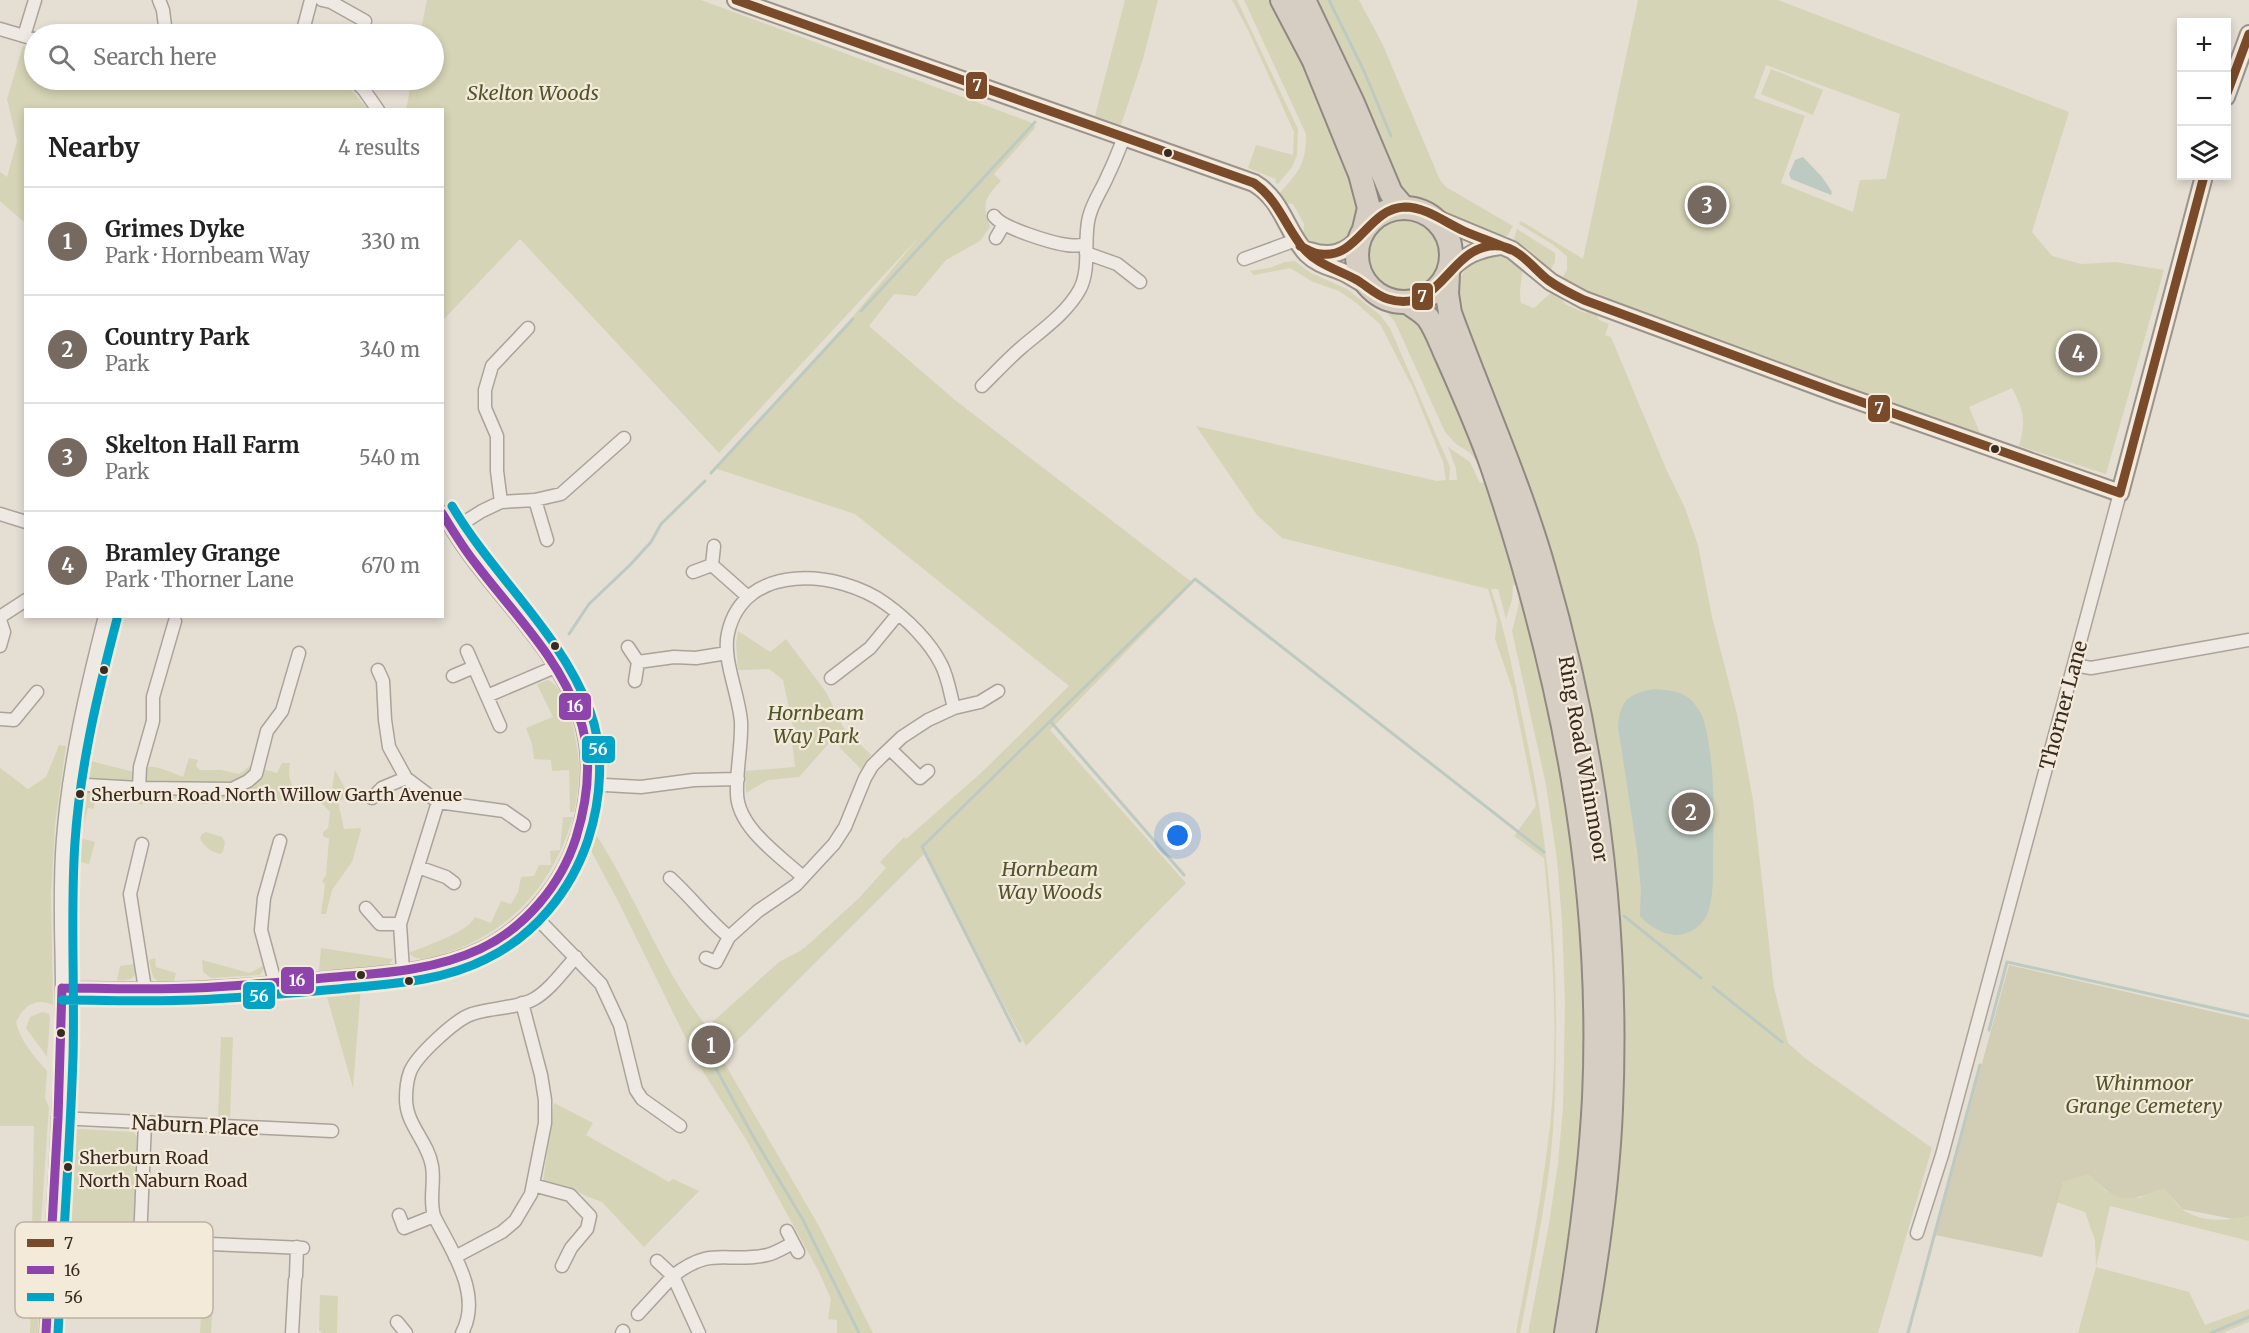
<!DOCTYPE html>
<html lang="en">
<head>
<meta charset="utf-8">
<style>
	body { margin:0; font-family:Merriweather,serif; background:#f2f2f2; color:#222 }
	.controls { position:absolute; right:18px; top:18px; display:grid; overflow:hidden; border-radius:0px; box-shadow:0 3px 9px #0003 }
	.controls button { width:54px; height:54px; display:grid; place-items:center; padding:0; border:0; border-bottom:2px solid #e0e0e0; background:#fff; color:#222; font:30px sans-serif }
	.you { position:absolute; left:1178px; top:836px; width:21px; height:21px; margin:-15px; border:4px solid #fff; border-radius:50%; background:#1a73e8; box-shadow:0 0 0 9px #1a73e833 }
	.badge { display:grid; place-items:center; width:39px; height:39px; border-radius:50%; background:#766a60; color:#fff; font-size:20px; font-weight:700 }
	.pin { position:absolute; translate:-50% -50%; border:3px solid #fff; box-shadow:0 2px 6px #0006 }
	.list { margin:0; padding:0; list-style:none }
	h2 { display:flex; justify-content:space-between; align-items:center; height:78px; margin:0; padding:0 24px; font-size:26px }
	h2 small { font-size:20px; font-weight:400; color:#767676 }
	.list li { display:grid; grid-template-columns:39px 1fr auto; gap:18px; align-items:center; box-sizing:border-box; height:108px; padding:0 24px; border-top:2px solid #e0e0e0 }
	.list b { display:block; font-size:22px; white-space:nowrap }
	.list p { margin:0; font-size:20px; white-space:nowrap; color:#767676 }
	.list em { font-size:20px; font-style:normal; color:#767676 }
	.icon { flex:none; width:33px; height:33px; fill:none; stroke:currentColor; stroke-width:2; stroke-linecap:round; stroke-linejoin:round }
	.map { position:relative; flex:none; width:2249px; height:1333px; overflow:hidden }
	.search { position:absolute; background:#fff; box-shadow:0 3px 9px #0003; left:24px; top:24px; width:420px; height:66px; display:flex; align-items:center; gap:15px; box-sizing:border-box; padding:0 21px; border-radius:33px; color:#767676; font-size:22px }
	.panel { position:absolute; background:#fff; box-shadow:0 3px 9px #0003; left:24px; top:108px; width:420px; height:510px; border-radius:0px }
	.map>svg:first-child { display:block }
	.green { fill:#d6d4b6; fill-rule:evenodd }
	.cemetery { fill:#d1ceb5 }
	.water { fill:#bccac1 }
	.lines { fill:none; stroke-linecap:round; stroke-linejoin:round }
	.stream { stroke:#bccac1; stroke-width:3 }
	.street-casing { stroke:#aba39b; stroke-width:15 }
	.secondary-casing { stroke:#9b938a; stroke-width:20 }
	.highway-casing { stroke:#908982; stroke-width:26 }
	.street { stroke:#eee9e3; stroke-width:12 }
	.secondary { stroke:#eee9e3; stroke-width:16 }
	.highway { stroke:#d7cec3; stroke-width:22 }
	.bus-1-casing { stroke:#f4eada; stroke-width:14 }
	.bus-2-casing { stroke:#f4eada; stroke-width:14 }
	.bus-3-casing { stroke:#f4eada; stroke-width:14 }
	.bus-1 { stroke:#7a4b2a; stroke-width:9 }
	.bus-2 { stroke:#8e44ad; stroke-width:9 }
	.bus-3 { stroke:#03a3c5; stroke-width:9 }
	.bus-dot { fill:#3a2b22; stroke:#f4eada; stroke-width:2 }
	.labels { text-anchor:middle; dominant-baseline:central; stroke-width:4.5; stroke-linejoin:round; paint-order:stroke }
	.bus-label { font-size:18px; fill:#3a2b22; stroke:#f4eada; text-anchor:start }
	.park-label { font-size:20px; font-style:italic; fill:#4f552a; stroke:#f4eada }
	.street-label { font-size:20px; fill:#3a2b22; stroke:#f4eada }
	.key { fill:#f4eada; stroke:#bcb1a3; stroke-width:1.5 }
	.key-label { font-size:16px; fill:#3a2b22 }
	.line-badge { stroke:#f4eada; stroke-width:2 }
	.badge-label { font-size:16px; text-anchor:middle; font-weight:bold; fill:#fff }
</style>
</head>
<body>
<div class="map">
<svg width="2249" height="1333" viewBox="0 0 2249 1333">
	<rect width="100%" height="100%" fill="#e5ded3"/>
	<path class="green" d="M427 0H701L1030 122 1036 127 994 174 1001 181C984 198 982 204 990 227L980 241 946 260 916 296 894 294 869 326 955 400 1193 583 1050 730 1186 883 1026 1046 924 854 721 1057 820 1228 873 1333H837V1320L828 1319 831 1299 819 1272 747 1141 700 1067 619 903 588 845 593 830C635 893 660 967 707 1027L779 962 800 951 810 943 859 898 886 868 880 862 904 837 906 839 982 772 1069 686 855 514 714 468 854 315 920 236 719 453 520 239 443 320 442 110 406 109 412 80H434V34H420Z
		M1125 0H1158L1143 59 1121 125 1095 116Z
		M1232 0H1237L1298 129 1297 155 1292 167 1278 184 1275 182 1276 179 1248 168 1256 145 1293 155 1294 132 1248 30Z
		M1244 0H1277L1335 124 1361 220 1344 248 1310 244 1303 237 1304 224 1293 204 1285 203 1278 195C1298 172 1306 166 1306 134Z
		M1310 0H1359L1382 43 1440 180 1446 187 1513 226 1508 235 1500 239 1431 208 1405 199Z
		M1638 0H1778L2069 112 2032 232 2052 256 2081 264 2116 262 2164 270 2106 474 2019 446C2026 421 2024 411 2012 388L1969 407 1980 433 1576 290 1560 281 1567 270V256L1552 244 1519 224 1521 221 1583 259ZM1766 65 1900 114 1886 179 1860 180 1853 212 1781 183 1805 116 1754 98Z
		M23 46 34 48V80H342L368 109 26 110 25 223 0 201V172L7 177 17 141 7 99Z
		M1771 69 1823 90 1813 115 1761 94Z
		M1363 255a41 41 0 1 1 82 0a41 41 0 1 1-82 0Z
		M1517 229 1555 253V262L1548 274 1517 246 1514 238Z
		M1490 255 1511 258 1522 265C1523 279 1518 289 1521 303L1534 308 1553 291 1558 293 1565 304 1585 313 1595 310 1599 320 1609 324 1605 335 1611 337 1667 471 1685 508 1698 545 1712 617 1737 714 1753 800 1774 988 1788 1043 1806 1059 1932 1148 1878 1333H1591C1625 1123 1629 910 1583 702 1574 661 1567 618 1552 579L1521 584C1600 833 1603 1077 1561 1333H1528L1549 1224 1558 1163 1563 1108 1565 1003 1562 921 1557 860 1546 785 1512 631 1518 608 1521 584 1513 585 1512 600 1506 619 1498 589H1491C1506 632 1515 681 1524 726 1546 827 1556 923 1556 1027 1556 1073 1555 1118 1550 1163 1543 1220 1531 1276 1520 1333H1516C1529 1264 1542 1196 1550 1126 1559 1038 1553 947 1544 858L1514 836 1536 806 1512 688 1495 639 1497 620 1488 589 1282 538 1257 515 1196 426 1437 481 1446 480 1443 462 1413 388 1380 324 1355 302 1339 291 1313 282 1290 268 1254 275 1250 271 1269 268 1285 262 1295 261 1311 273 1347 289 1380 315 1390 328 1450 467 1449 480H1457L1456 469 1448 447 1470 462 1480 483 1518 471 1457 301C1455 278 1468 260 1490 255Z
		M1385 307 1410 313 1420 320 1483 468 1469 452 1456 444 1445 432 1395 322 1384 309Z
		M738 631 770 652 786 639 826 692 843 727 871 755 861 769 840 748 839 744 837 745 832 740 799 777 768 780 746 793 745 771 795 767 792 741H796L783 680 769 669 738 670 736 643Z
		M548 680C569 688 579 749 579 770 579 784 577 798 574 812H570L569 770 552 771 551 760 534 759 532 744 526 728 553 717 537 684Z
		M59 745 66 746 55 825 51 895 53 1005C35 997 24 1006 16 1022 20 1041 34 1056 47 1071L45 1098 49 1107 40 1236 38 1333H30L34 1126H0V768L28 789 46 777Z
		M79 758 134 772C148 760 169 772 183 777L189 758 198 760 196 766 200 770H221L239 774 255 762 266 770 277 773 282 763H290C287 775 291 786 299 795H324L332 789 335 770 347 792 355 796 338 801 344 829 360 828 361 830 352 862 332 890 326 914H321L325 884 322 881 326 875 329 839 323 836V832L328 828 330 812 318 799 236 801 215 799 208 804H202V799L146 798 142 805 139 804 138 799 135 798 97 797 93 809 88 808 80 838 95 842 89 864 77 861 75 869H66Z
		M563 817H573C554 883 510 934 443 954 432 958 418 963 409 953 425 946 467 933 475 917L491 923 501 901 511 904 518 892 521 877 534 876 539 865H551L550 851 560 850Z
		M206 832 222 837 225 842 223 852 220 854C211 852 203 846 200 838L202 834Z
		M68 886 80 889 67 935Z
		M321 948 393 959 390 963 381 967 319 971Z
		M155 958 156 967 176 973 174 981H158L153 977 149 960Z
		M202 960 250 973 264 965 265 967 260 975 211 978 203 972Z
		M134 964C139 979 129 981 117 980L120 966Z
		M361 987 353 1088 325 990Z
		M42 1012 49 1014 50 1018 47 1057 26 1028 30 1017Z
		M221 1037H233L230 1117H218Z
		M554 1103 593 1123 586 1135 669 1182 673 1179 699 1191 644 1247 602 1202 586 1196 567 1186 543 1181Z
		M78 1129 134 1132 137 1137 135 1224 129 1229 71 1226 66 1220 69 1138Z
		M2088 1173 2106 1191 2139 1198 2164 1187C2170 1194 2176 1205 2183 1210 2204 1223 2226 1221 2249 1216V1241L2110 1206 2096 1267 2189 1292 2205 1325 2249 1309V1322L2222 1333H2078L2096 1267 2095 1240 2085 1212 2053 1201 2063 1182Z
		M203 1284 214 1285 211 1333H200Z
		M320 1295 338 1296 337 1333H321V1331L319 1330Z"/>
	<path class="cemetery" d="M2009 965 2249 1020V1216L2233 1219 2182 1209 2164 1188C2124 1204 2119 1203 2088 1174L2063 1182 2042 1257 1935 1235Z"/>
	<path class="water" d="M1803 157 1822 177 1832 192 1831 195 1791 179 1789 174 1795 160Z
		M1655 689C1667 690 1684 691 1693 702 1697 707 1703 715 1704 721 1715 763 1714 810 1713 853 1713 873 1714 894 1708 912 1704 925 1689 935 1676 935 1662 934 1650 927 1640 916L1641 889 1637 850 1618 727C1620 700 1629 693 1655 689Z"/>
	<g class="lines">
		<path class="stream" d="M1329 0 1364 71 1391 136
			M861 311 1035 122
			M711 473 853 319
			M569 634 589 604 630 565 651 542 661 524 705 481
			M1051 722 1184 875
			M1624 916 1701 978
			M1713 987 1782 1042
			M1989 1030 2007 962 2249 1016
			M1020 1041 922 847 1195 579 1544 852
			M708 1054 754 1138 803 1220 859 1333
			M1908 1333 1980 1065
			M2211 1333 2249 1317"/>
		<defs>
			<path id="street" d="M159 0 163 10 166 34
				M322 0 331 2 365 21
				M0 29 34 39
				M302 34 311 0
				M24 36 35 0
				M354 80 364 90 378 110
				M994 216C1002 228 1052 243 1067 245 1073 246 1080 245 1086 245
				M996 238 1004 224
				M1086 253 1117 264 1140 282
				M1244 259 1296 240
				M982 386C995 373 1008 359 1022 347 1042 330 1067 313 1080 289 1091 267 1083 240 1089 217 1093 201 1102 190 1108 175 1114 163 1119 150 1124 137
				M535 500 547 540
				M501 502 497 471V436L485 408V390L492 366 528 328
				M0 514 26 522
				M452 530 482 511 501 502 535 500 561 494 624 438
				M714 546 712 565 747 596
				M693 572 712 565
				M0 617 26 600
				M0 620 4 632 0 646
				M628 647 638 662 635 681
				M467 651 500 726
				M638 662 674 657 696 658 727 653
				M2074 665 2091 668 2249 640
				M378 670 383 681 385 720 389 747 406 778 438 802 504 811 524 825
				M453 676 474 667
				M831 678 870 648 898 614
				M487 696 555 667
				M0 719 14 720 37 692
				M890 749 920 778 928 771
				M69 784 139 788 232 789 248 781 256 774 267 731 282 711 299 653
				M587 784 641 787 694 780 738 779
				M139 788 140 767 153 721V697L175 621
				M372 798 382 788 406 778
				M142 844 130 894 145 989
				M418 867 446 877 454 883
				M803 877C780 856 738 828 737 794 736 770 742 746 741 722 739 694 722 659 728 633 744 561 839 570 886 604 907 619 930 642 941 664 948 677 950 693 954 708
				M670 878C691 897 707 919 729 937
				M366 908 380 924H400
				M531 912 601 984 620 1025 636 1090 642 1099 680 1126
				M706 958 716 962 729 937 758 911 796 885 834 844 845 827 865 778 872 766 881 757 902 737 928 720 954 708 980 702 998 691
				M403 971 400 924 438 802
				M275 982 261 930 264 898 280 841
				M62 988C106 988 150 990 195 988 242 986 289 982 336 977 385 973 435 970 480 949 528 926 566 879 579 828 589 791 591 752 579 716 552 637 479 585 442 512
				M58 1118 332 1131
				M533 1185 570 1195 590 1216 587 1229 571 1248 562 1266
				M399 1215 404 1228 434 1216
				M787 1231 798 1252
				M1917 1233 1942 1155 2120 493
				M52 1237 303 1248
				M140 1241 145 1123
				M455 1257 502 1232 515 1221 531 1194 545 1123V1100L541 1075 522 1003
				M296 1276 297 1247
				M638 1314 673 1276 657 1261
				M397 1322 406 1333
				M46 1333C52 1227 60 1122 62 1016 63 957 58 898 63 839 69 763 86 690 105 616
				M292 1333 295 1280
				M462 1333C483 1294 451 1250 434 1216 429 1199 435 1183 432 1166 428 1141 406 1125 406 1099 406 1091 407 1080 410 1072 416 1056 456 1019 472 1014 492 1007 516 1009 534 999 550 990 563 971 576 957
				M622 1333 623 1331
				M699 1333 673 1276C712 1245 726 1264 767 1255 776 1253 785 1247 793 1243"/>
			<path id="secondary" d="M736 0 1254 183C1283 200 1286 232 1307 254 1318 265 1332 267 1345 273 1354 278 1362 283 1370 288
				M2226 97 2249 34
				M1435 218 1512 250 1551 282 1584 300 1836 393 2120 493 2204 176
				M1310 251C1331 258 1345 253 1360 237
				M1449 271C1465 255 1478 249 1500 246"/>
			<path id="highway" d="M1282 0 1314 61 1360 174 1369 208 1364 229
				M1304 0 1353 103 1391 193 1403 207
				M1357 255a47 47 0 1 1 94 0a47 47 0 1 1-94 0Z
				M1448 274 1447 294 1450 313C1481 398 1519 482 1544 569 1595 745 1619 926 1611 1109 1608 1184 1597 1259 1584 1333
				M1407 302C1414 307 1422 311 1428 318 1436 329 1441 344 1447 357 1463 393 1479 429 1492 466 1561 670 1604 882 1594 1098 1590 1177 1579 1255 1566 1333"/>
		</defs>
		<use href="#street" class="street-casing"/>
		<use href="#secondary" class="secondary-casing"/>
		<use href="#highway" class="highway-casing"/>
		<use href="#street" class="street"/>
		<use href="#secondary" class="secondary"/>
		<use href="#highway" class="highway"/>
		<defs>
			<path id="bus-1" d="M736 0 1254 183C1277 199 1284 223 1300 244 1314 264 1337 269 1357 280 1367 286 1377 296 1388 299 1443 316 1449 241 1500 246 1519 248 1534 269 1548 280 1559 288 1571 294 1584 300L1836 393 2120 493
				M2226 96 2249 34
				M1300 246C1307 249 1314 254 1321 254 1358 259 1368 208 1405 207 1426 207 1446 223 1464 231 1480 238 1496 243 1511 250
				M2120 493 2204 176"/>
			<path id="bus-2" d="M62 988C106 988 150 990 195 988 242 986 289 981 336 977 385 973 435 970 480 949 525 928 561 885 576 838 588 799 593 755 579 716 559 657 513 613 476 564 463 548 453 531 442 513
				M46 1333 58 1118 62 988"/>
			<path id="bus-3" d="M62 1000C106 1000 150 1002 193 1000 242 998 290 993 339 989 388 984 441 982 486 959 534 936 571 891 588 840 601 800 605 752 590 711 561 633 494 577 452 506
				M58 1333C63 1241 70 1148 73 1056 75 985 70 913 75 842 80 766 98 692 117 619"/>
		</defs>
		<use href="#bus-1" class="bus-1-casing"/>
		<use href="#bus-2" class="bus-2-casing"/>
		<use href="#bus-3" class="bus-3-casing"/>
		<use href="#bus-1" class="bus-1"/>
		<use href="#bus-2" class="bus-2"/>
		<use href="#bus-3" class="bus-3"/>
	</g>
	<g class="bus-dot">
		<circle cx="1168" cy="153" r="5"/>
		<circle cx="1995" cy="449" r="5"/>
		<circle cx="555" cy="646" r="5"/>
		<circle cx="104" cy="670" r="5"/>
		<circle cx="80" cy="794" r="5"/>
		<circle cx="361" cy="975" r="5"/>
		<circle cx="409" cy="981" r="5"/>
		<circle cx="61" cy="1033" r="5"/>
		<circle cx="68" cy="1167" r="5"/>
	</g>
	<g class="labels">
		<g class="bus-label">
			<text x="91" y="794">Sherburn Road North Willow Garth Avenue</text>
			<text x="79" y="1157">Sherburn Road<tspan x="79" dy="23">North Naburn Road</tspan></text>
		</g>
		<g class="park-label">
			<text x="533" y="92">Skelton Woods</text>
			<text x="816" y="712">Hornbeam<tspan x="816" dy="23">Way Park</tspan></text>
			<text x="1050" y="868">Hornbeam<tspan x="1050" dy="23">Way Woods</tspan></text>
			<text x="2144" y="1082">Whinmoor<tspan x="2144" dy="23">Grange Cemetery</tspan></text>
		</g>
		<g class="street-label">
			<text transform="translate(2063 705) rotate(-75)">Thorner Lane</text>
			<text transform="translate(1584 759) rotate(80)">Ring Road Whinmoor</text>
			<text transform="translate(195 1125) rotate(3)">Naburn Place</text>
		</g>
	</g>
	<rect x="15" y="1222" width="198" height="96" rx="9" class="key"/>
	<rect x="27" y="1239" width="27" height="8" fill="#7a4b2a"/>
	<rect x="27" y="1266" width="27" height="8" fill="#8e44ad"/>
	<rect x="27" y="1293" width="27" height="8" fill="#03a3c5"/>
	<g class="key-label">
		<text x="64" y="1249">7</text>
		<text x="64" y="1276">16</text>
		<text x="64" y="1303">56</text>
	</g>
	<g class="line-badge">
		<rect x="965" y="71" width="23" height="29" rx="6" fill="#7a4b2a"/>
		<rect x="1411" y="282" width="23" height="29" rx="6" fill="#7a4b2a"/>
		<rect x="1867" y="394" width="24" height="29" rx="6" fill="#7a4b2a"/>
		<rect x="558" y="692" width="34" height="29" rx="6" fill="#8e44ad"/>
		<rect x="581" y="735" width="35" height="29" rx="6" fill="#03a3c5"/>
		<rect x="280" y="966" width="35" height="29" rx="6" fill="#8e44ad"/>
		<rect x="242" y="981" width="34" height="29" rx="6" fill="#03a3c5"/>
	</g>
	<g class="badge-label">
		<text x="977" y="91">7</text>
		<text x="1422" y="302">7</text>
		<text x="1879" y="414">7</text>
		<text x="575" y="712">16</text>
		<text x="598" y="755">56</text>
		<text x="297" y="986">16</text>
		<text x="259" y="1002">56</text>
	</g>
</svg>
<div class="controls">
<button>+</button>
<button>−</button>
<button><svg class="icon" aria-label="layers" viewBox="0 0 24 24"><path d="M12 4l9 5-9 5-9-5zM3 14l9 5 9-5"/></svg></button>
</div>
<div class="you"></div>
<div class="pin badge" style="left:711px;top:1045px">1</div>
<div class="pin badge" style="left:1691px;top:812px">2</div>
<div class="pin badge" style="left:1707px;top:205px">3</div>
<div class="pin badge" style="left:2078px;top:353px">4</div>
<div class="search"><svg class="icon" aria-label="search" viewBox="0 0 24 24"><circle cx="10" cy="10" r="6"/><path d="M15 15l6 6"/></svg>Search here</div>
<section class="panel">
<h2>Nearby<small>4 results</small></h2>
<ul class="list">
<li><span class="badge">1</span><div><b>Grimes Dyke</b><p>Park · Hornbeam Way</p></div><em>330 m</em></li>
<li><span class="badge">2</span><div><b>Country Park</b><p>Park</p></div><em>340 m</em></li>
<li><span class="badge">3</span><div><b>Skelton Hall Farm</b><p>Park</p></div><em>540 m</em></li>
<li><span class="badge">4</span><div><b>Bramley Grange</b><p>Park · Thorner Lane</p></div><em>670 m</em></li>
</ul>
</section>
</div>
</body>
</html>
